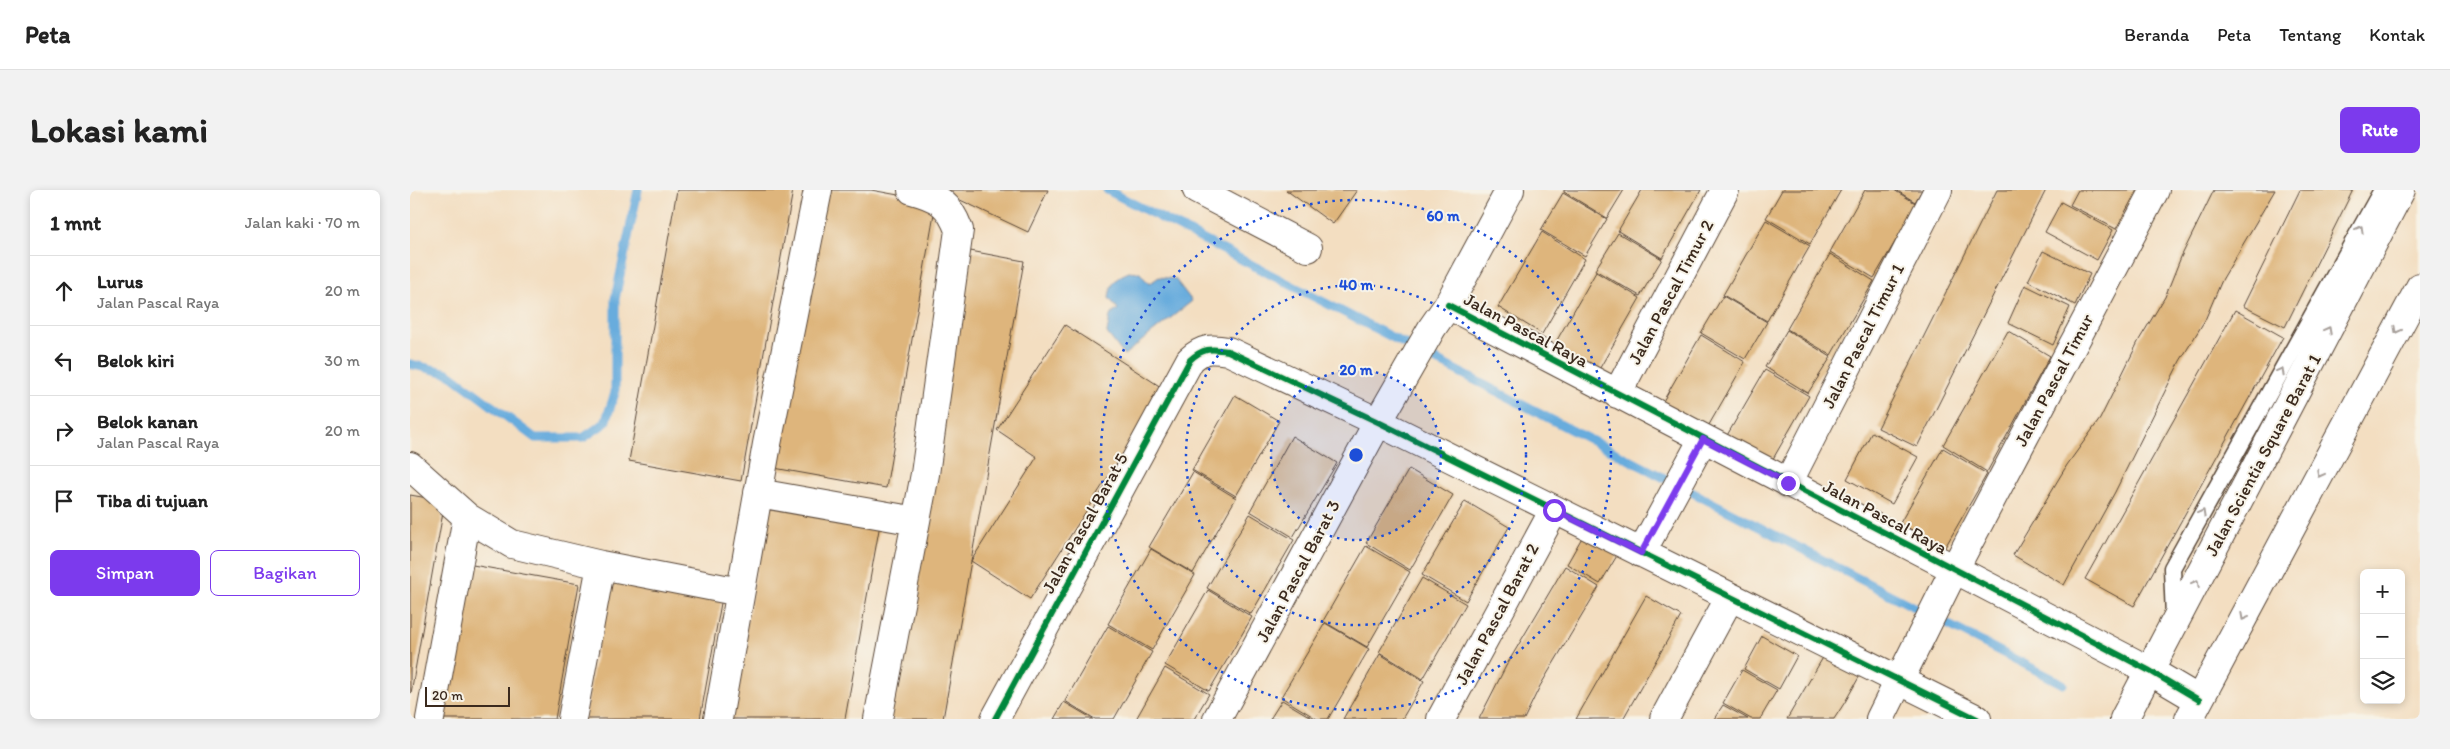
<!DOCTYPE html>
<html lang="id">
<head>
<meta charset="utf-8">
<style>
	body { margin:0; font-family:Itim,sans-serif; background:#f2f2f2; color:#222 }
	.controls { position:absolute; right:15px; bottom:15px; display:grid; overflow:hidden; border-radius:8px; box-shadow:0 2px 8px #0003 }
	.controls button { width:45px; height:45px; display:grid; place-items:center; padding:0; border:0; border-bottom:1px solid #e0e0e0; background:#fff; color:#222; font:25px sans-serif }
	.scale { position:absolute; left:15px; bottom:12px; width:85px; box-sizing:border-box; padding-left:5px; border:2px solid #3b2a1e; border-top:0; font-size:14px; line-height:18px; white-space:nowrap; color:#3b2a1e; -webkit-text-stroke:4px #f7f3e8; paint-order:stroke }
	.stop { position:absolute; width:15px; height:15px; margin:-11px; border:4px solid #7c3aed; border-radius:50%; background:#fff }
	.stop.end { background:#7c3aed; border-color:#fff; box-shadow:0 1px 5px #0008 }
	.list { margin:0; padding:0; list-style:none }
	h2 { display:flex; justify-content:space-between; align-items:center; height:65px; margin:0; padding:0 20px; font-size:21px }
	h2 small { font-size:16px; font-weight:400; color:#767676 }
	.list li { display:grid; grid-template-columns:32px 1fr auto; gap:15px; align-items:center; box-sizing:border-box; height:70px; padding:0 20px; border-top:1px solid #e0e0e0 }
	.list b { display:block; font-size:19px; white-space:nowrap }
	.list p { margin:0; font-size:16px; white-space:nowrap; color:#767676 }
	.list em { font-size:16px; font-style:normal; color:#767676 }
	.actions { display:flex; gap:10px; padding:15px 20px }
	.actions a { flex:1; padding:11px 0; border:1px solid #7c3aed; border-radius:8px; text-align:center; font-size:18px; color:#7c3aed }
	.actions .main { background:#7c3aed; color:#fff }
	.icon { flex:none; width:28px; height:28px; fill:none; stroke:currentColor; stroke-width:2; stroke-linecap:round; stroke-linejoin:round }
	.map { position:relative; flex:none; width:2010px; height:529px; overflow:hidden; border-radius:8px }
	header { display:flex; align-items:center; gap:30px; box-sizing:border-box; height:70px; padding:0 25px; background:#fff; border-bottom:1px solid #e0e0e0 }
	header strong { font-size:24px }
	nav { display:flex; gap:28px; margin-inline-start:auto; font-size:18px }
	.intro { display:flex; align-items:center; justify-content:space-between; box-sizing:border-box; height:120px; padding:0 30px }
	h1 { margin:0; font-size:35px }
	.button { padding:12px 22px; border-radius:8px; background:#7c3aed; color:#fff; font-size:18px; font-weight:700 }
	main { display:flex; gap:30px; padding:0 30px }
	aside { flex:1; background:#fff; border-radius:8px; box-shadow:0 2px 8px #0003 }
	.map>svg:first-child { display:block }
	.water { fill:#68acdd; stroke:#526b7e }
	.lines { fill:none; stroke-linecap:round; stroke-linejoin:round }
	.stream { stroke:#68acdd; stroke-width:9 }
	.building { fill:#deb57c }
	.lane-casing { stroke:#574536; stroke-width:19 }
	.street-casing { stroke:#574536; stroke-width:30 }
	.lane { stroke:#fff; stroke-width:16 }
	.street { stroke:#fff; stroke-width:28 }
	.cycleway-casing { stroke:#f7f3e8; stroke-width:9 }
	.cycleway { stroke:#00873e; stroke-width:6 }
	.oneway { stroke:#a79f9a }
	.route { stroke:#7c3aed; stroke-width:6 }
	.ring { fill:none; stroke:#1d4ed8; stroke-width:2.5; stroke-dasharray:2.5 5 }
	.labels { text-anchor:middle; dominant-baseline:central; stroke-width:4; stroke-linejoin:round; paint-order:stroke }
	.street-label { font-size:18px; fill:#3b2a1e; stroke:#f7f3e8 }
	.centre { fill:#1d4ed8; stroke:#f7f3e8; stroke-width:2.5 }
	.ring-label { font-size:15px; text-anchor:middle; font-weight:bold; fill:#1d4ed8; stroke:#f7f3e8; stroke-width:4; stroke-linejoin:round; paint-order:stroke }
</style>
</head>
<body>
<header>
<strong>Peta</strong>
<nav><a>Beranda</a><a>Peta</a><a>Tentang</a><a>Kontak</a></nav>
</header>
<div class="intro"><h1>Lokasi kami</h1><a class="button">Rute</a></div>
<main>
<aside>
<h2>1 mnt<small>Jalan kaki · 70 m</small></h2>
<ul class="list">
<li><svg class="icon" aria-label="ahead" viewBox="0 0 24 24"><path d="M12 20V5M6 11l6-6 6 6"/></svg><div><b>Lurus</b><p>Jalan Pascal Raya</p></div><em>20 m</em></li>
<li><svg class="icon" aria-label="left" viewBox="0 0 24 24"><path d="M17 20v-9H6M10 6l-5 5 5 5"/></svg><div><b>Belok kiri</b></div><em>30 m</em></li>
<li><svg class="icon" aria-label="right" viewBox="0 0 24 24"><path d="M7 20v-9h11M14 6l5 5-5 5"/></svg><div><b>Belok kanan</b><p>Jalan Pascal Raya</p></div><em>20 m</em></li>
<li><svg class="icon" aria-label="arrive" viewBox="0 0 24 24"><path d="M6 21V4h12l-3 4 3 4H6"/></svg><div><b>Tiba di tujuan</b></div></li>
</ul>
<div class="actions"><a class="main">Simpan</a><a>Bagikan</a></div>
</aside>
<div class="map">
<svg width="2010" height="529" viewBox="0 0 2010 529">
	<rect width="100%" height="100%" fill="#f7f3e8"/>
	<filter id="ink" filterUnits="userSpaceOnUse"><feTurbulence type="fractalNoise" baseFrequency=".02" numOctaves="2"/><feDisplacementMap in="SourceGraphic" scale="10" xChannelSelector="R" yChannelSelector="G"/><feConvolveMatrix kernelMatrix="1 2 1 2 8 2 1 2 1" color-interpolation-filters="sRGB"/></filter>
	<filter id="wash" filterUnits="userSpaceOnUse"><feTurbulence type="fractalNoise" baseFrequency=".0096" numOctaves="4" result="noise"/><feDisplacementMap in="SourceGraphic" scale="20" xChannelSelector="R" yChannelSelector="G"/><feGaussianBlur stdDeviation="1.12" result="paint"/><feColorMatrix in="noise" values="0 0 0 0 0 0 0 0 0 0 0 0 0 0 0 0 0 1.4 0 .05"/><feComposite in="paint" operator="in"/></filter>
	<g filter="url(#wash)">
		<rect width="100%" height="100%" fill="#f3dec1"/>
		<path class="water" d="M719 82 730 83 739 94 749 87 765 89 782 111 714 165 697 143 700 126 708 119 699 108C701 93 706 87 719 82Z"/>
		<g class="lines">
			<path class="stream" d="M697 0 1653 494
				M0 174 38 183 125 248H173L195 233 205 203V109L228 0"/>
		</g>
		<g id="blocks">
			<path class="building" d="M267 0H383L331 291 219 271Z
				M413 0H461L526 12 476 298 364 278Z
				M529 0H638L618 42Z
				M876 0H947L923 34Z
				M1154 0H1214L1197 28 1154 2Z
				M1232 0H1291L1252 68 1208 41Z
				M1372 0H1431L1400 54 1356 28Z
				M1455 0H1484L1507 14 1464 88 1420 62Z
				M1486 0H1512L1505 12Z
				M1587 0H1636L1507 257 1468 238Z
				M1668 0H1727L1706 39 1660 15Z
				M1804 0H1865L1812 90 1795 130 1770 171 1705 302 1654 395 1603 365 1657 275 1690 229 1729 150 1755 107 1771 67Z
				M1890 0H1943L1875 137 1833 116Z
				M1153 3 1197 29 1175 66 1131 40Z
				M1651 12 1703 40 1687 70 1635 42Z
				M1356 30 1400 56 1357 131 1313 105Z
				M1132 42 1175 69 1132 144 1088 117Z
				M1208 43 1252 69 1230 106 1185 80Z
				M555 60 614 71 561 371 627 267 587 240 655 135 754 199 620 409 561 371 533 529H473Z
				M1633 61 1680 84 1665 115 1618 91Z
				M1420 64 1464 91 1421 165 1377 139Z
				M1186 82 1230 108 1187 183 1143 157Z
				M1615 95 1660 117 1643 155 1598 133Z
				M1313 106 1357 132 1335 169 1291 143Z
				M1825 120 1873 147 1724 416 1675 389Z
				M1377 140 1421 167 1398 203 1355 177Z
				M1598 141 1640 166 1577 282 1533 255Z
				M1291 145 1335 172 1292 247 1248 220Z
				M1355 180 1399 206 1356 281 1312 254Z
				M825 205 869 231 826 306 782 280Z
				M1462 242 1508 267 1482 314 1437 289Z
				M882 246 927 273 883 347 840 321Z
				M1533 258 1577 284 1534 359 1490 333Z
				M999 279 1043 305 1000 380 956 353Z
				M783 282 826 308 783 383 739 357Z
				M0 305 35 311 1 503H0Z
				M1055 311 1099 337 1056 411 1012 385Z
				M358 314 470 334 435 529H320Z
				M840 324 884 350 841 424 797 398Z
				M1174 344 1208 364 1190 394 1157 374Z
				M956 356 1000 382 957 457 913 431Z
				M741 359 785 385 742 460 698 434Z
				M57 374 169 394 145 529H30Z
				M1155 376 1189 397 1130 496 1114 529H1069L1096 476Z
				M200 382 313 402 290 529H175Z
				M1012 388 1056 414 1013 489 969 462Z
				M798 400 842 427 799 501 755 475Z
				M1236 406 1271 426 1213 529H1166Z
				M915 433 959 459 918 529H907L871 507Z
				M698 436 742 462 704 529H685L655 511Z
				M1352 446 1387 466 1369 499 1334 479Z
				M1418 459 1453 480 1435 512 1424 529H1377Z
				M970 464 1014 491 992 529H933Z
				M755 478 799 504 784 529H726Z
				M1332 480 1367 500 1350 529H1341L1313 513Z
				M872 510 904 529H860Z
				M654 512 683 529H644Z
				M1313 515 1338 529H1304Z"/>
		</g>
	</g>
	<g filter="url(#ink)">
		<use href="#blocks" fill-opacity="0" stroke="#574536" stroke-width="1"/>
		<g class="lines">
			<defs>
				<path id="lane" d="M1764 427 1762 378 1972 0"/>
				<path id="street" d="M787 0 898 58
					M1038 115 1740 481 1789 510
					M1207 204 1315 0
					M0 276 57 327 102 354 191 375 330 402
					M1378 293 1528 0
					M348 303 506 331
					M1231 363 1293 249
					M20 529 57 327
					M162 529 191 375
					M308 529 357 254 408 0
					M468 529 515 284 549 40C539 13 528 7 502 0
					M585 529 780 170C793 158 801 158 818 161L968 232 1567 529
					M807 529 968 232 1022 138 1038 115 1100 0
					M1031 529 1144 320
					M1254 529 1320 407
					M1470 529 1544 380 1745 0
					M1714 529 1991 0
					M1779 529 2010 97"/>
			</defs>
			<use href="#lane" class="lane-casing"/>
			<use href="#street" class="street-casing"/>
			<use href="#lane" class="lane"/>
			<use href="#street" class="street"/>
			<defs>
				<path id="cycleway" d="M1038 115 1740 481 1789 510
					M585 529 780 170C793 158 801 158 818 161L968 232 1567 529"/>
			</defs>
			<use href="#cycleway" class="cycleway-casing"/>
			<use href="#cycleway" class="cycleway"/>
		</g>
		<defs><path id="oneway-chevron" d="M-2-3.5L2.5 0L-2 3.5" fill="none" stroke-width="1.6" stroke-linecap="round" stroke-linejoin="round" transform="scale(1.25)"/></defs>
		<g class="oneway">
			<use href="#oneway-chevron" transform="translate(1950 39) rotate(-61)"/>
			<use href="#oneway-chevron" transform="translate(1918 140) rotate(-62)"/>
			<use href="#oneway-chevron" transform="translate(1987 140) rotate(118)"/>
			<use href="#oneway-chevron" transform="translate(1871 181) rotate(-61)"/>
			<use href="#oneway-chevron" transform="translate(1910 284) rotate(118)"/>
			<use href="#oneway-chevron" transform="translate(1792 323) rotate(-61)"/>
			<use href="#oneway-chevron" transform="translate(1786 393) rotate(-62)"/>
			<use href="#oneway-chevron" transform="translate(1834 427) rotate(118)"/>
		</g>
	</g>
	<g class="lines" filter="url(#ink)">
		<path class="route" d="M1144 320 1231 363 1293 249 1378 293"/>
	</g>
	<circle cx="946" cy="265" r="85" fill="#1d4ed8" fill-opacity=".12"/>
	<g class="ring">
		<circle cx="946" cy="265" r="85"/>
		<circle cx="946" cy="265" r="170"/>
		<circle cx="946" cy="265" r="255"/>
	</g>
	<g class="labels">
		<g class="street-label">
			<text transform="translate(1261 102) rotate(-62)">Jalan Pascal Timur 2</text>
			<text transform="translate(1116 140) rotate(28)">Jalan Pascal Raya</text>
			<text transform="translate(1453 146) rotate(-63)">Jalan Pascal Timur 1</text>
			<text transform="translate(1644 190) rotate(-62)">Jalan Pascal Timur</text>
			<text transform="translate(1853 265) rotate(-62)">Jalan Scientia Square Barat 1</text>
			<text transform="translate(1475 327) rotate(28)">Jalan Pascal Raya</text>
			<text transform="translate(675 333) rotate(-61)">Jalan Pascal Barat 5</text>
			<text transform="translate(888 381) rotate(-62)">Jalan Pascal Barat 3</text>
			<text transform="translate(1087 424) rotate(-62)">Jalan Pascal Barat 2</text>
		</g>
	</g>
	<circle cx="946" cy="265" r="8" class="centre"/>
	<g class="ring-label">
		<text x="1033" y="31">60 m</text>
		<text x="946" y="100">40 m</text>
		<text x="946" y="185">20 m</text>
	</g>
</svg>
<div class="controls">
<button>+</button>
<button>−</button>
<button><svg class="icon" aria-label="layers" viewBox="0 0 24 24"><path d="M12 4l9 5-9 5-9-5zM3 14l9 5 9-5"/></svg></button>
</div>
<div class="scale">20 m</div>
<div class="stop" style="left:1144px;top:320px"></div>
<div class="stop end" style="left:1378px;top:293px"></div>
</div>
</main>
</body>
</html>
